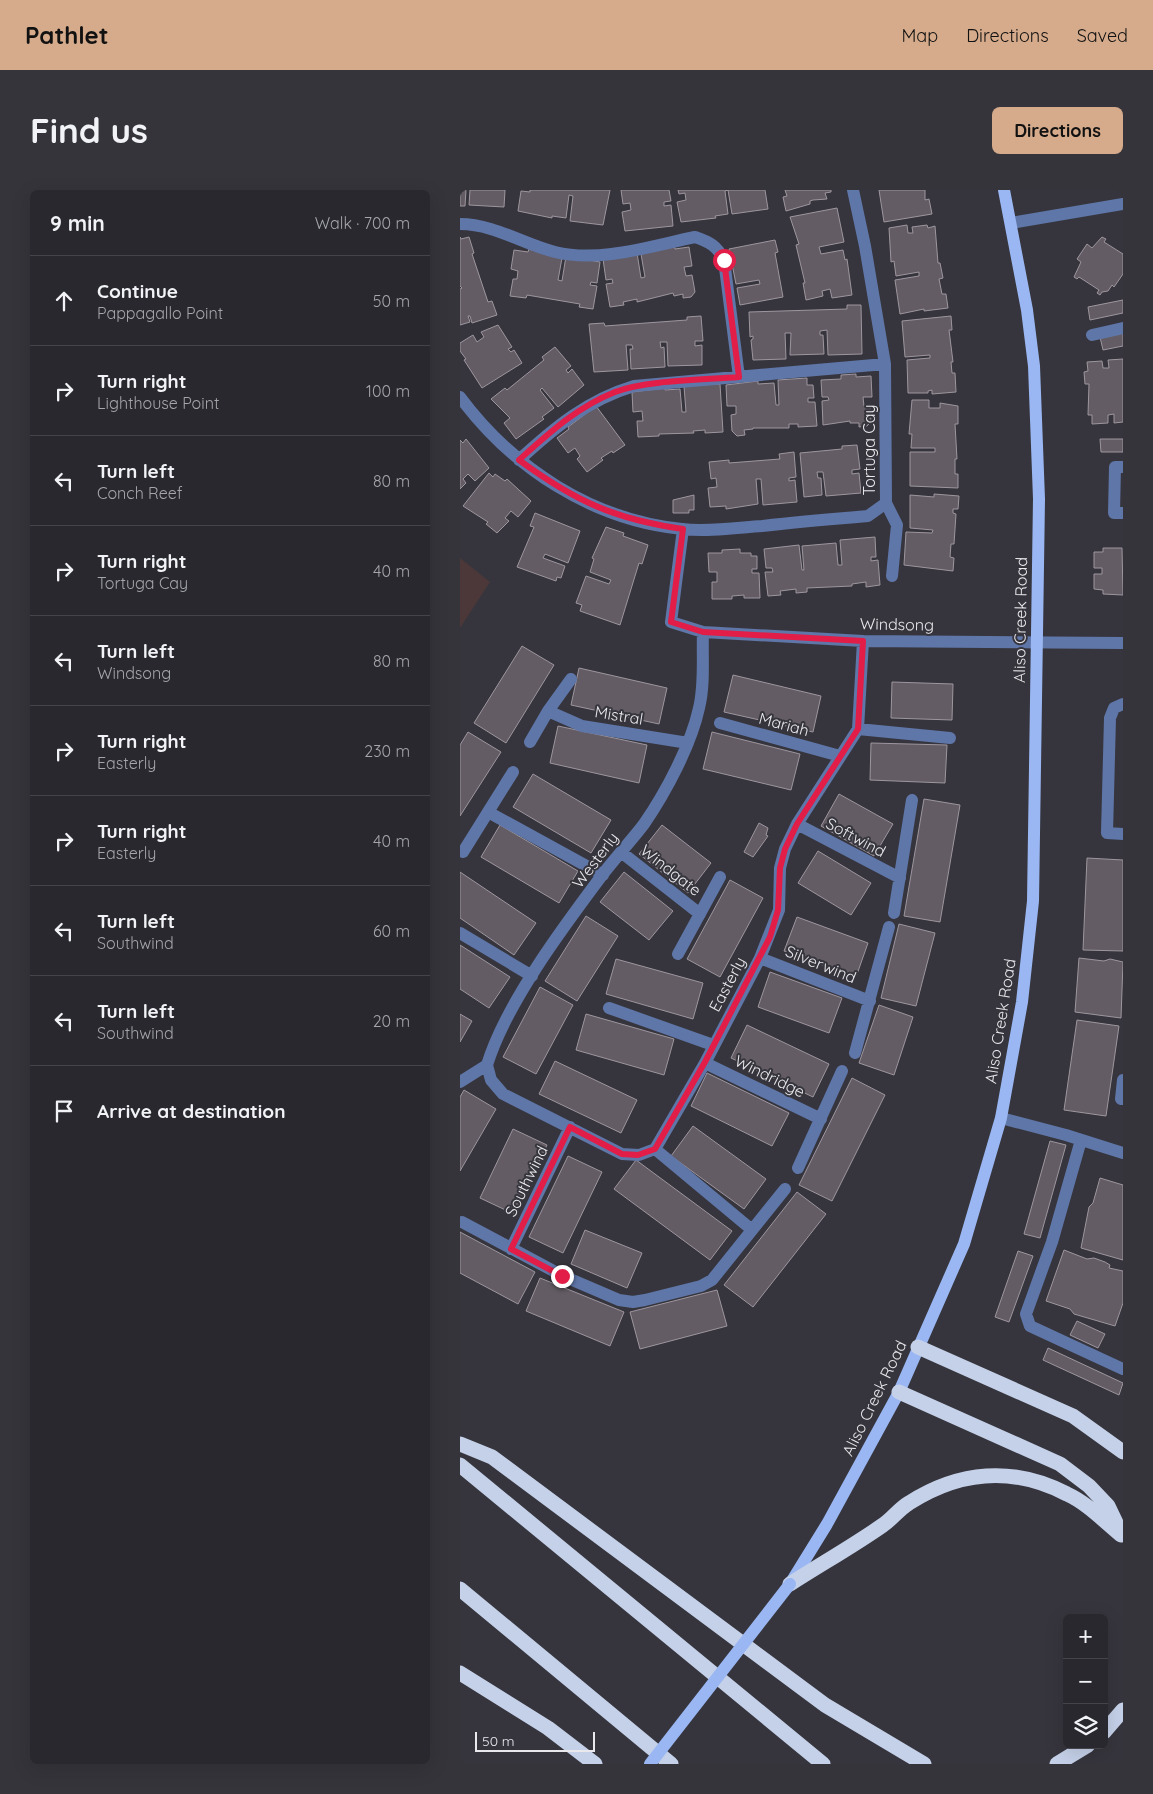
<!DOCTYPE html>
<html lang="en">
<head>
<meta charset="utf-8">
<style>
	body { margin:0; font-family:Quicksand,sans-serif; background:#34343a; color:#f1f3f6 }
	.controls { position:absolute; right:15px; bottom:15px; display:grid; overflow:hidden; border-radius:8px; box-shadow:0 5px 20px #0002 }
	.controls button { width:45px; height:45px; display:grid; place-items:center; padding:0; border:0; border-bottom:1px solid #44444a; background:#28282e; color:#f1f3f6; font:25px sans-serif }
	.scale { position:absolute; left:15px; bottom:12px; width:120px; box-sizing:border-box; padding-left:5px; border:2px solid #e8e8ed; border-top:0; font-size:14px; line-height:18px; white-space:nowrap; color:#e8e8ed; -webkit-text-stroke:4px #36353d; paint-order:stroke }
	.stop { position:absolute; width:15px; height:15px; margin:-11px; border:4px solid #e11d48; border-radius:50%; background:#fff }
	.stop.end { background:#e11d48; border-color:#fff; box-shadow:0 1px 5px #0008 }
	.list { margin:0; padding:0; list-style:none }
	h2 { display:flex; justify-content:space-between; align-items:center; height:65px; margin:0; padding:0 20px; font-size:21px }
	h2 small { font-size:16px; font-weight:400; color:#a5a6aa }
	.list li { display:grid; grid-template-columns:32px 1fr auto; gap:15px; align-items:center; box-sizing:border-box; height:90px; padding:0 20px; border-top:1px solid #44444a }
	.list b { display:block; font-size:19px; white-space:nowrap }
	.list p { margin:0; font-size:16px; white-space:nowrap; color:#a5a6aa }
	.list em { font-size:16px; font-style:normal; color:#a5a6aa }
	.icon { flex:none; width:28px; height:28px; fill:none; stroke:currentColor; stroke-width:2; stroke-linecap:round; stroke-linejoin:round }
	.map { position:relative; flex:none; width:663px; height:1574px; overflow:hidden; border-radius:8px }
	header { display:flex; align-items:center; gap:30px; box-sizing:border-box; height:70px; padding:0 25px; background:#d6ab8b; color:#111 }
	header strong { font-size:24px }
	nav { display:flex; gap:28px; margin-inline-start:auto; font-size:18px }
	.intro { display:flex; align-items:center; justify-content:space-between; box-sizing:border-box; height:120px; padding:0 30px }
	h1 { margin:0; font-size:35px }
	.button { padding:12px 22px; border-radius:8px; background:#d6ab8b; color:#111; font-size:18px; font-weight:700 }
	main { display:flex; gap:30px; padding:0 30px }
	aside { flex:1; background:#28282e; border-radius:8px; box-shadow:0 5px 20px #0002 }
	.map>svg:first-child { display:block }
	.commercial { fill:#4c3839 }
	.building { fill:#635c64; stroke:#9e969f }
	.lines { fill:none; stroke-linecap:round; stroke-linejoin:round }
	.minor { stroke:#5f76a8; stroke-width:12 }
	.major { stroke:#9ab7f3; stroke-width:12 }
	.highway { stroke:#c5d1e9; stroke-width:15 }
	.major-bridge { stroke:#9ab7f3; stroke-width:12 }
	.route { stroke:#e11d48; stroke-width:6 }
	.labels { text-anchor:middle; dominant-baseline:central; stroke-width:4; stroke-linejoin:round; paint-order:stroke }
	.street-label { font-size:16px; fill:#e8e8ed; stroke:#36353d }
</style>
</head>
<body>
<header>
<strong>Pathlet</strong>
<nav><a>Map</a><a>Directions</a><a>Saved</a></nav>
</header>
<div class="intro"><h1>Find us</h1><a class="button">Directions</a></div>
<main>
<aside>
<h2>9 min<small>Walk · 700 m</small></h2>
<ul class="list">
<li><svg class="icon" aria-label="ahead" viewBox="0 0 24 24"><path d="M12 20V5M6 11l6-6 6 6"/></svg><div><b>Continue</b><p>Pappagallo Point</p></div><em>50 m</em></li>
<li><svg class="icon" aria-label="right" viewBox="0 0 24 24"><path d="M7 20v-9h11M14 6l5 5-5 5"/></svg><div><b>Turn right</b><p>Lighthouse Point</p></div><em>100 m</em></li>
<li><svg class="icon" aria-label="left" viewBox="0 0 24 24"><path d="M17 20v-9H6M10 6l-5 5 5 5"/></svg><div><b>Turn left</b><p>Conch Reef</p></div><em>80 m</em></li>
<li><svg class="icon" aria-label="right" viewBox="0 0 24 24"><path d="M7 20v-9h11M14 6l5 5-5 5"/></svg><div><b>Turn right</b><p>Tortuga Cay</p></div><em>40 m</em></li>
<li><svg class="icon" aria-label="left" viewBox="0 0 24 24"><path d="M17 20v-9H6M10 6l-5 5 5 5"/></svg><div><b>Turn left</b><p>Windsong</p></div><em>80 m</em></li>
<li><svg class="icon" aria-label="right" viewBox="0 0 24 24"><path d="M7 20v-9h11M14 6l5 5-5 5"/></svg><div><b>Turn right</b><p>Easterly</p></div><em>230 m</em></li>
<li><svg class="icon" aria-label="right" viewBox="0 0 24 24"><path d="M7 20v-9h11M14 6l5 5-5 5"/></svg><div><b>Turn right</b><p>Easterly</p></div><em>40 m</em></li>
<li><svg class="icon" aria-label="left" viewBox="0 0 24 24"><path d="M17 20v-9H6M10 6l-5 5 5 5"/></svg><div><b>Turn left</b><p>Southwind</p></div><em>60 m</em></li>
<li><svg class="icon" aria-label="left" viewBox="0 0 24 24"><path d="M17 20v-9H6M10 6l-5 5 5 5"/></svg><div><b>Turn left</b><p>Southwind</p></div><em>20 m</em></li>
<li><svg class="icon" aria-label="arrive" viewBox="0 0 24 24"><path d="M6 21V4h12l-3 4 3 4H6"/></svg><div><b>Arrive at destination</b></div></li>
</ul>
</aside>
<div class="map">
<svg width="663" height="1574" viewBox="0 0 663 1574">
	<rect width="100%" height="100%" fill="#36353d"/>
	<path class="commercial" d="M0 368 30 392 0 438Z"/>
	<path class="building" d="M0 0H6L5 16H0Z
		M10 0H45L44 17 9 15Z
		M70 0H150L143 35 110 31 113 6 109 5 106 28 92 26V28L58 21 61 1 70 2Z
		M161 0H209L211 11 204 12V16L211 15 213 36 165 41 162 22 171 20 170 13 163 14Z
		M218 0H305L308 19 272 24 268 0 265 1 268 24 255 26 256 28 221 32 217 12 226 10 225 3 219 4Z
		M325 0H371V2L365 3 367 9 353 10 350 11V14L326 21 323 7 327 6Z
		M419 0H465V10L469 9 472 24 424 32Z
		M377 18 384 52 359 57 361 64 383 60 385 70 387 69 392 105 372 108 370 99 362 101 363 106 346 110 343 93H345L336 55 339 54 330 27Z
		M447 35 448 43H453L452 37 467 35 468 38 475 36 478 73H480L483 88 479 89 482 104H486L488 118 464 121V119L440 124 435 90 459 86V82L436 86 434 71 431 72 429 38Z
		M0 47 1 49 9 47 14 63 12 64 28 112 32 111 37 125 12 133 10 126H8L10 132 0 135V99L2 98 0 96Z
		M642 47 646 49 644 52 663 64V84L654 97 652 95 648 101 642 102 640 105 637 103 639 100 619 87 617 89 614 87 621 72 617 69 627 54 632 58Z
		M315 50 318 62 315 63 323 107 280 115 277 98 300 94 299 90 276 94 269 59Z
		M214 56 215 59 229 57 232 76 224 77 226 86 232 85 235 102 231 107 223 108V104L214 106 213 103 177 112V109L163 112 164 115 150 117 146 94 153 93 152 89 146 90 143 69 177 63 181 88 185 87 181 64Z
		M69 59 102 68 98 90 102 91 106 66 140 72 137 93 131 92 130 95 137 96 133 119 119 117 120 114 67 105 66 108 50 106 53 89H57L58 81 51 79 54 60 68 62Z
		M663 110V123L630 130 628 117Z
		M387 115H401L402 164 368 165 367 140 360 141V145H363L364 164 330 165 331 143H325L326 169 293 170 291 150 293 149V146L290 147 289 122 387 119Z
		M241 126 243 151H235V156L242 155V175L208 176 207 152H200L201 158 204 157 205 177 171 179 170 159H173L172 155H166L168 180 134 182 129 134 144 133 145 136 227 130V127Z
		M491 126 492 140H489L493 172H491L492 183H495L496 202 472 204V200L468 201V203H448L447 170 470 168V165L445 167 442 131Z
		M38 135 52 157 48 159 51 162 54 160 62 173 22 198 4 170 6 169 0 161V153L13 145 17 152 24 147 21 142Z
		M663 142V156L643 160 640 147Z
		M95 157 111 176 106 180 108 183 112 179 124 195 98 217 82 198 80 200 94 218 82 227 84 229 56 249 44 233 50 228 31 209 45 198 47 200 84 170 82 167Z
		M663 169V232L654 233V224L648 225V233L632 234V225H628L629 194H625L624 182 628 181 627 172 642 171 643 178H649L648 170Z
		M396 184V187L411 186 412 207H403L404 216 410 215 411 232 407 236 399 237V233H390V231L363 235 362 211 369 210 368 207H362L361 190 381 189V185Z
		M347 188V195H353L354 208H348V212H355L357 236 338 237V234H329V238H293V239L284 240 285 245 277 246 272 241 271 225 276 224V216H267L266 195 298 191V194L314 193 316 215H319L318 190Z
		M260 194 263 242 245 243V240L233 241 234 243 199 244V246L178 247 177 231H183L182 221 173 222 172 202 205 198V200L220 199 222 222H226L224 196Z
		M452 210H469V218H480V213L498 216V234H495L497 269H495V284H498V298L450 296V262H475V258H451L452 244H449Z
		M136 216 165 255 153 263 152 261 141 268 143 270 127 282 117 269 120 266 115 258 108 263 97 248 109 239 108 237Z
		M6 249 29 278 15 291 8 284 3 289 6 293 0 299V250L3 253Z
		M640 249H663V262H641Z
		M397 255 400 279 392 280V284L399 283 401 303 366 306 363 282H357L358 288H361L362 305 344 307 340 263 382 259V256Z
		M334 262 336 287 329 288V291L335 290 337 312 303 315 301 289H296L298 314 266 319V316L250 317 248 298 257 297 256 288 251 289 249 272 269 270V273L320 269 319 264Z
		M29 283 33 287 35 284 45 291 47 289 71 311 58 327 51 321 45 328 49 331 37 343 26 334 28 332 3 316Z
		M474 304 499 306 498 319H493V323L496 324 494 354H491L490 367 494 368 493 381 444 375 446 342 472 343 473 340 450 338V305L474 307Z
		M234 305V320H229V323H213V310Z
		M75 323 120 341 108 373 85 364 83 368 105 376 101 388 97 387 96 391 57 377 74 337 70 336Z
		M146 337 164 343 163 346 188 355 182 374 179 373 160 435 120 421 122 415 116 413 126 386 149 394 151 390 130 382 134 369 132 368Z
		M415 347 416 367H411V371L418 370 420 395 406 397V392L392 394V396L347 398V402L336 403V399L320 401 321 405 308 406 305 382H313L312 378H306L304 359 339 355 342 380H344L342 356 376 353 378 375H382L380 350Z
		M643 358H662L663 405 643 404V400L634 399V384H642V378H634V362H643Z
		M280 359V363H291V366H297V379H292V383H299L300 408H284V405L272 406V409H252V392H257V382H249L248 363H262V360Z
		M62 456 94 475 46 553 14 533Z
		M119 478 207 498 199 534 111 515Z
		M273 485 361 506 353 542 264 522Z
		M432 492 493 494 492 530 431 528Z
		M98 536 187 555 179 593 90 573Z
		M8 542 41 562 0 626V555Z
		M252 542 340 564 331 600 243 579Z
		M411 553 487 555 485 593 410 590Z
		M73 584 151 630 131 663 53 617Z
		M379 604 433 634 414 666 361 636Z
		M464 609 500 615 480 732 444 726Z
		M299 633 308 638 306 645 308 646 293 667 284 662Z
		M40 635 118 681 99 713 21 667Z
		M202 635 251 673 228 703 179 664Z
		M358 661 411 693 391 725 338 693Z
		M627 668 663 670V761L623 760Z
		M0 682 76 733 54 765 0 728Z
		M164 682 213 721 189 750 140 712Z
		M270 690 303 708 260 787 227 769Z
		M126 726 158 746 117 811 85 791Z
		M337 727 408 753 396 787 324 761Z
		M439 734 475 743 456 816 421 808Z
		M0 755 50 787 29 818 0 799Z
		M619 768 644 771 650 769 663 772 661 828 615 822Z
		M156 769 243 793 233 829 146 804Z
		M310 782 382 808 369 843 298 817Z
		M80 797 113 815 76 884 43 867Z
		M419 815 453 827 434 885 399 873Z
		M0 824 12 831 0 852Z
		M126 824 214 849 204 885 116 860Z
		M617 830 659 836 646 926 604 920Z
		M287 835 369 874 353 907 271 868Z
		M95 871 177 910 161 943 79 904Z
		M247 883 329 923 312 956 231 916Z
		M392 888 425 905 372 1011 339 995Z
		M4 900 36 919 0 981V907Z
		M233 936 306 989 284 1019 211 966Z
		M53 939 87 955 54 1024 20 1008Z
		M590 951 606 955 580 1048 564 1044Z
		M108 966 142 982 103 1063 69 1047Z
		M176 970 272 1041 250 1070 154 999Z
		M640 988 663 995V1070L621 1058 629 1017 633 1013Z
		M337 1002 366 1024 293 1117 264 1095Z
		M125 1040 182 1063 167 1098 111 1074Z
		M0 1042 75 1082 58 1114 0 1083Z
		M604 1060 627 1069 634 1068 645 1072 650 1075 649 1078 663 1081V1113L655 1136 614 1124 610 1119 586 1111Z
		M558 1061 573 1066 549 1132 535 1127Z
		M80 1088 164 1122 150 1156 66 1121Z
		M257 1100 267 1136 180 1159 170 1122Z
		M617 1131 645 1144 638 1158 610 1145Z
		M588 1158 663 1193 659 1205 583 1170Z"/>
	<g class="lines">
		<path class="minor" d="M551 33 663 14
			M0 34C34 34 63 54 95 62 140 73 191 56 235 47 250 52 257 56 264 70L279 187
			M632 145 663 138
			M0 207C53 278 132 330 222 339 248 342 275 338 302 336 337 332 372 329 408 326L426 313 425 174 405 56 393 0
			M59 270C94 238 127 210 174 196L425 174
			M663 277H655L654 323H663
			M426 313 437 335 432 386
			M223 339 211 432 243 442 403 451 663 453
			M663 514 654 518 650 528 647 643 663 644
			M88 521 122 536 228 553
			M260 533 380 566
			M398 539 490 548
			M70 552 88 521 111 489
			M28 622 143 685
			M337 634 440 688
			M3 662 53 582
			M161 662 240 724
			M434 723 452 610
			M0 743 72 786
			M218 764 260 687
			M300 768 410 811
			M149 818 253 855
			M395 863 429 737
			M245 873 361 929
			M27 875 31 890 43 904 162 964 179 965 195 959 245 873 300 768 319 720 320 678 325 659 337 634 398 539 403 451
			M663 890 661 909H663
			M0 892 27 875C46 813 104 736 143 684 156 667 171 651 184 634 206 602 231 555 239 518 245 494 242 466 243 442
			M541 928 606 945 663 963
			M621 950 592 1052 566 1124 570 1136 663 1179
			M195 959 291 1039
			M338 978 382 881
			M2 1032 103 1086 159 1110 173 1112 185 1110 241 1096 252 1090 325 999
			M51 1059 110 937"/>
		<path class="major" d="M330 1394 367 1334 439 1202 504 1054 541 928 562 812 573 711 579 309 574 176 567 120 544 0"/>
		<path class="highway" d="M458 1157 613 1226 663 1262
			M439 1202 600 1274 629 1296 648 1316 659 1339
			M0 1254 32 1267 365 1515 464 1574
			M0 1275 363 1574
			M330 1394C361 1374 393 1356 423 1335 432 1329 439 1319 449 1313 499 1281 553 1276 607 1304 627 1313 644 1331 661 1345
			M0 1399 211 1574
			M0 1483 88 1538 135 1574
			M644 1542 663 1520
			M597 1574 628 1555"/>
		<path class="major-bridge" d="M190 1574 330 1394"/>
	</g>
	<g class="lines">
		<path class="route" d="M102 1086 51 1059 110 937 162 964 178 965 195 959 245 872 310 747 318 720 320 678 325 659 337 634 398 539 403 451 243 442 211 432 223 339C154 329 115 311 59 270 89 243 117 217 155 202 186 190 244 190 279 187L264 70"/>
	</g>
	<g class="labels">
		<g class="street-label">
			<text transform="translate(409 260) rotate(-90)">Tortuga Cay</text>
			<text transform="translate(560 430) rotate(-89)">Aliso Creek Road</text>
			<text transform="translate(437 434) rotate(1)">Windsong</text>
			<text transform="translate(159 525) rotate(9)">Mistral</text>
			<text transform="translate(324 534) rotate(15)">Mariah</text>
			<text transform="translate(396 647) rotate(28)">Softwind</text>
			<text transform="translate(135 670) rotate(-53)">Westerly</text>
			<text transform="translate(211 680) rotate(38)">Windgate</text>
			<text transform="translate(361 774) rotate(22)">Silverwind</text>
			<text transform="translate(267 794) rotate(-62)">Easterly</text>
			<text transform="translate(540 831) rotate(-81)">Aliso Creek Road</text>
			<text transform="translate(310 886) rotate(26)">Windridge</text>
			<text transform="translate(66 991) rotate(-64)">Southwind</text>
			<text transform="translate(414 1208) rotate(-64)">Aliso Creek Road</text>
		</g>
	</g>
</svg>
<div class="controls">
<button>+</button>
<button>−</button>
<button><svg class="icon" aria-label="layers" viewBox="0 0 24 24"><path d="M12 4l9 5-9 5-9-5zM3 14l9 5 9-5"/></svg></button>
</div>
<div class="scale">50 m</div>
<div class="stop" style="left:264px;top:70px"></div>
<div class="stop end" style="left:102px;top:1086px"></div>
</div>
</main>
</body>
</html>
